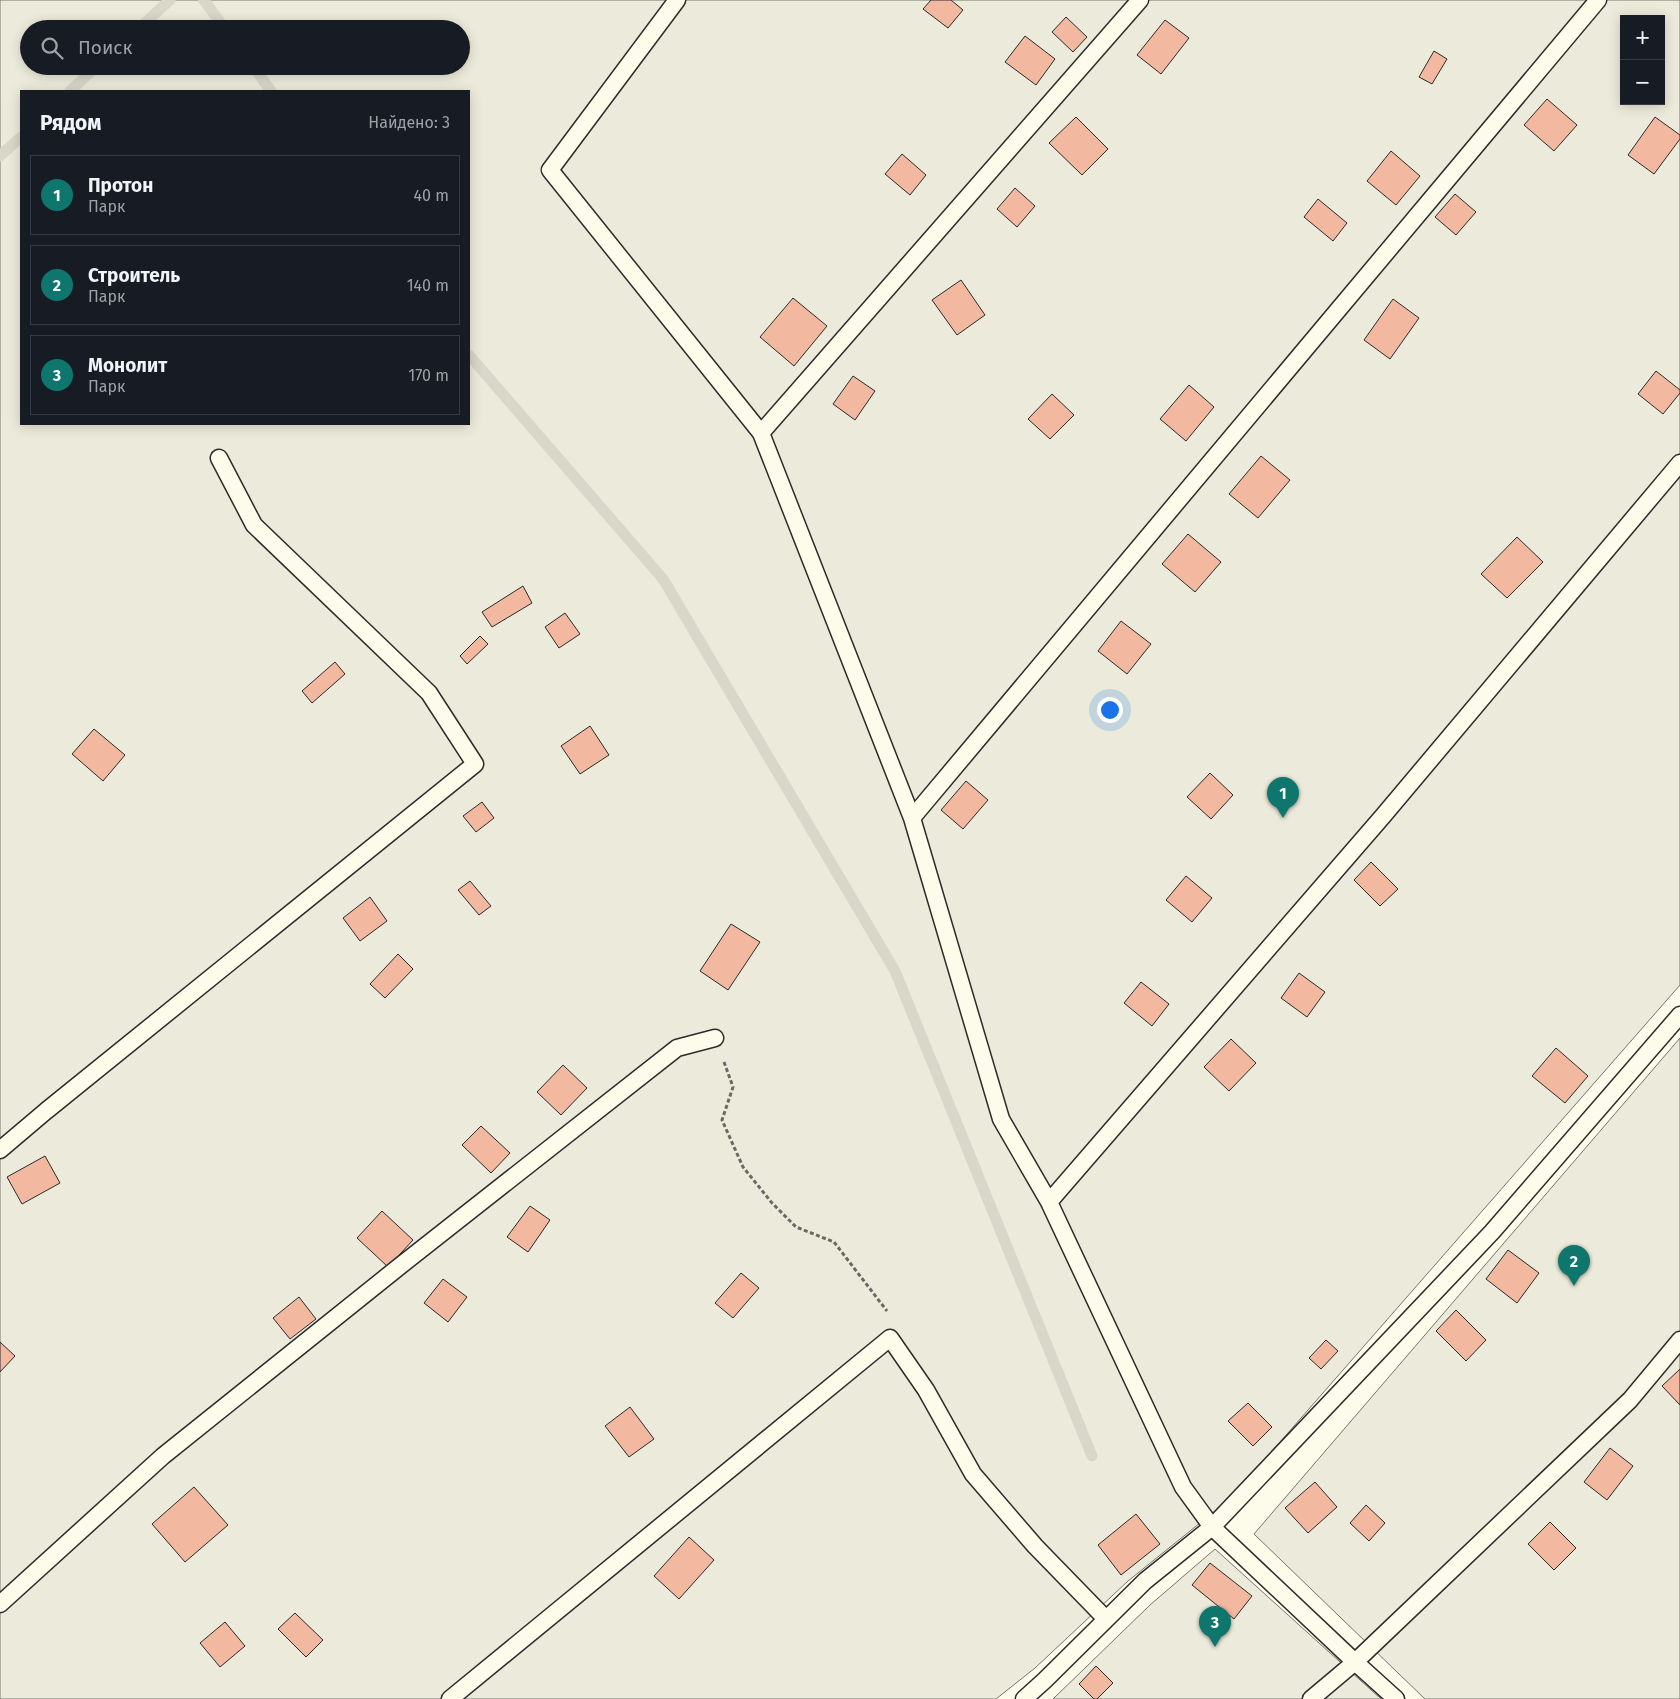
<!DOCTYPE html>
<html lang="ru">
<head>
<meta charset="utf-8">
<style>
	body { margin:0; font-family:"Fira Sans",sans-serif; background:#242831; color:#f1f3f6 }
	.controls { position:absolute; right:15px; top:15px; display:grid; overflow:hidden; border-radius:0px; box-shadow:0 2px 12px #0003 }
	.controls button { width:45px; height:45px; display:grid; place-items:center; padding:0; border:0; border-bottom:1px solid #363941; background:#171b24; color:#f1f3f6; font:25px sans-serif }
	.you { position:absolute; left:1109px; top:709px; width:18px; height:18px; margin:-12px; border:4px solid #fff; border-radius:50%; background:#1a73e8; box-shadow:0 0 0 8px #1a73e833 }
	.badge { display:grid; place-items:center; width:32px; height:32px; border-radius:50%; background:#0f766e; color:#fff; font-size:16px; font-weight:700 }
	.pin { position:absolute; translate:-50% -41px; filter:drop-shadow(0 1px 2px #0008) }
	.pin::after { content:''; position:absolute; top:26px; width:18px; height:15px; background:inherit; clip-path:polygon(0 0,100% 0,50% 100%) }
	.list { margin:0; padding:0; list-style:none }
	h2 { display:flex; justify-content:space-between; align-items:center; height:65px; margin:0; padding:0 20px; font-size:21px }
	h2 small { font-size:16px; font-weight:400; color:#9ea1a6 }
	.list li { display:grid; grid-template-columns:32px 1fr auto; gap:15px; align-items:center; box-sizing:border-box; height:80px; margin:0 10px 10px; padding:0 10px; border:1px solid #363941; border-radius:0px }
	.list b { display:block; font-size:19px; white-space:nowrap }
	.list p { margin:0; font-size:16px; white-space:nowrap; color:#9ea1a6 }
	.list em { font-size:16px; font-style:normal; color:#9ea1a6 }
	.icon { flex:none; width:28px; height:28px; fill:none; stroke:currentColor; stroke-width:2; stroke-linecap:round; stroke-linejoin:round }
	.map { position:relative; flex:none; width:1680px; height:1699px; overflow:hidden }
	.search { position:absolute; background:#171b24; box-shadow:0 2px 12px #0003; left:20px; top:20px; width:450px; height:55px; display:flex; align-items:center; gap:12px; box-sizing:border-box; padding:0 18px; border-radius:28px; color:#9ea1a6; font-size:19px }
	.panel { position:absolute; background:#171b24; box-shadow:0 2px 12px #0003; left:20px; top:90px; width:450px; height:335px; border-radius:0px }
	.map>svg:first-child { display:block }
	.green { fill:#ecebdb; stroke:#74746e; fill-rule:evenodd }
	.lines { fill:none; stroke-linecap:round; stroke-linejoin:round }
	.stream { stroke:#d8d7c9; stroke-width:11 }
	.building { fill:#f2b8a0; stroke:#2b2b2b }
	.service-casing { stroke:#2b2b2b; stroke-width:19 }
	.path { stroke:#6a6964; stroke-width:3; stroke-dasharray:4 2.5; stroke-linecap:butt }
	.service { stroke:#fdfbea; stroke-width:16 }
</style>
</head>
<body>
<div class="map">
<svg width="1680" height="1699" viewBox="0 0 1680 1699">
	<rect width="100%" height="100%" fill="#fdfbea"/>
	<path class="green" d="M0 0H1680V985L1231 1498 1128 1581 1035 1668 996 1699H0ZM1624 19H1661V101H1624ZM29 29H461V66H29ZM21 91H469V424H21Z
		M1680 1038V1699H1425L1254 1534Z
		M1215 1549 1381 1699H1053L1150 1605Z"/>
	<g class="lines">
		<path class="stream" d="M204 0 225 29
			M138 29 170 0
			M253 66 271 91
			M70 91 97 66
			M0 156 21 137
			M469 355 663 579 895 971 1092 1456"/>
	</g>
	<path class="building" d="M931 0H951L963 10 948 28 923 9Z
		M1066 17 1087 37 1073 52 1052 32Z
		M1165 20 1189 38 1161 74 1137 55Z
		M1025 36 1055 59 1036 85 1005 62Z
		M1434 51 1447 59 1432 84 1419 77Z
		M1547 99 1577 125 1554 151 1524 125Z
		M1076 117 1108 149 1082 175 1049 143Z
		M1655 117 1680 135V139L1654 174 1628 155Z
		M1391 151 1420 176 1396 205 1367 181Z
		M902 154 926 175 910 195 885 174Z
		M1015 188 1035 206 1017 227 997 209Z
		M1455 194 1476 212 1456 235 1435 217Z
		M1318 199 1347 223 1333 241 1304 217Z
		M961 280 985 315 957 335 932 300Z
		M793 298 827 326 794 366 760 337Z
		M1393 299 1419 318 1390 359 1364 340Z
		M1656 371 1680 390V393L1663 414 1638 394Z
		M853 376 875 391 855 420 833 404Z
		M1189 385 1214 407 1186 441 1160 419Z
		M1052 394 1074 415 1050 439 1028 419Z
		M1261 456 1290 480 1258 518 1229 494Z
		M1188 534 1221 562 1195 592 1162 564Z
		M1517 537 1543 562 1507 598 1481 574Z
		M523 586 532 603 492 627 482 612Z
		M565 613 580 634 559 648 545 627Z
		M1121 621 1151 644 1127 674 1098 651Z
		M480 636 488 644 467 664 460 656Z
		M335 662 345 674 312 703 302 691Z
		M590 726 609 755 580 774 561 746Z
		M94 729 125 755 103 781 72 754Z
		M1210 773 1233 795 1211 819 1187 797Z
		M966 781 988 800 963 829 941 810Z
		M482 802 494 818 476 832 463 816Z
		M1371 862 1398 889 1380 906 1354 880Z
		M1186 876 1212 898 1192 922 1166 900Z
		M470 881 491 906 479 915 458 890Z
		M370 897 387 921 360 941 343 918Z
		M731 924 760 942 728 990 700 971Z
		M398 954 413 969 385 998 370 984Z
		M1299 973 1325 992 1307 1017 1281 998Z
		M1141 982 1169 1004 1152 1026 1124 1003Z
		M1231 1039 1256 1063 1229 1091 1204 1067Z
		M1556 1048 1588 1076 1565 1103 1532 1076Z
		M563 1065 587 1088 561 1115 537 1092Z
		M481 1126 510 1153 491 1173 462 1145Z
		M45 1156 60 1183 22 1204 7 1177Z
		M530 1206 550 1220 528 1252 507 1237Z
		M382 1211 413 1240 388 1267 357 1238Z
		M1508 1250 1539 1273 1517 1303 1486 1279Z
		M741 1273 759 1288 733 1318 715 1303Z
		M443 1279 467 1297 448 1322 424 1303Z
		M299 1297 316 1319 290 1339 273 1318Z
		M1456 1310 1486 1340 1466 1361 1436 1331Z
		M1326 1340 1338 1351 1321 1369 1309 1358Z
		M0 1342 15 1356 0 1372Z
		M1680 1369V1405L1662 1386Z
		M1248 1403 1272 1427 1253 1446 1228 1421Z
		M630 1407 654 1439 629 1457 605 1426Z
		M1610 1448 1633 1466 1607 1500 1584 1482Z
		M1315 1482 1337 1507 1308 1533 1285 1508Z
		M194 1487 228 1525 185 1562 152 1524Z
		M1366 1505 1385 1523 1369 1541 1350 1523Z
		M1136 1514 1160 1544 1121 1575 1098 1545Z
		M1550 1522 1576 1548 1554 1570 1528 1544Z
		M689 1537 714 1560 679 1599 654 1576Z
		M1210 1563 1252 1596 1234 1619 1192 1585Z
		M295 1613 323 1640 306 1657 278 1629Z
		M225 1622 245 1646 220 1667 200 1643Z
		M1096 1666 1113 1683 1097 1699H1094L1079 1684Z"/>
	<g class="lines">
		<defs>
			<path id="service" d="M677 0 550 170 761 433 1140 0
				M761 433 912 818 1001 1119 1049 1202 1183 1487 1212 1527 1355 1662 1311 1699
				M912 818 1598 0
				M0 1150 46 1111 475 764 429 693 254 525 219 458
				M1049 1202 1383 816 1680 463
				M0 1604 163 1456 400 1266 677 1048 715 1038
				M450 1699 890 1338 926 1390 973 1474 1035 1546 1106 1619
				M1024 1699 1045 1680 1145 1581 1212 1527 1492 1232 1680 1015
				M1396 1699 1355 1662 1630 1400 1680 1340"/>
		</defs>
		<use href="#service" class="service-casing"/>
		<path class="path" d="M724 1062 733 1087 722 1120 743 1167 772 1203 796 1227 834 1242 887 1311"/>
		<use href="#service" class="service"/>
	</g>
</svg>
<div class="controls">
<button>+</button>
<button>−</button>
</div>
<div class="you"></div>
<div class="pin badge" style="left:1283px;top:818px">1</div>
<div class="pin badge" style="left:1574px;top:1286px">2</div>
<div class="pin badge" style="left:1215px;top:1647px">3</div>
<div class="search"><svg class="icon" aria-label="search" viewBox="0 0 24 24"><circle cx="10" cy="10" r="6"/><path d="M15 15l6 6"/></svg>Поиск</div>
<section class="panel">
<h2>Рядом<small>Найдено: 3</small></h2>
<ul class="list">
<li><span class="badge">1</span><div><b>Протон</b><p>Парк</p></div><em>40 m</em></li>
<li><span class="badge">2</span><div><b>Строитель</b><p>Парк</p></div><em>140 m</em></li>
<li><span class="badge">3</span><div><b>Монолит</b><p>Парк</p></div><em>170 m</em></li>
</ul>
</section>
</div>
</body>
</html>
